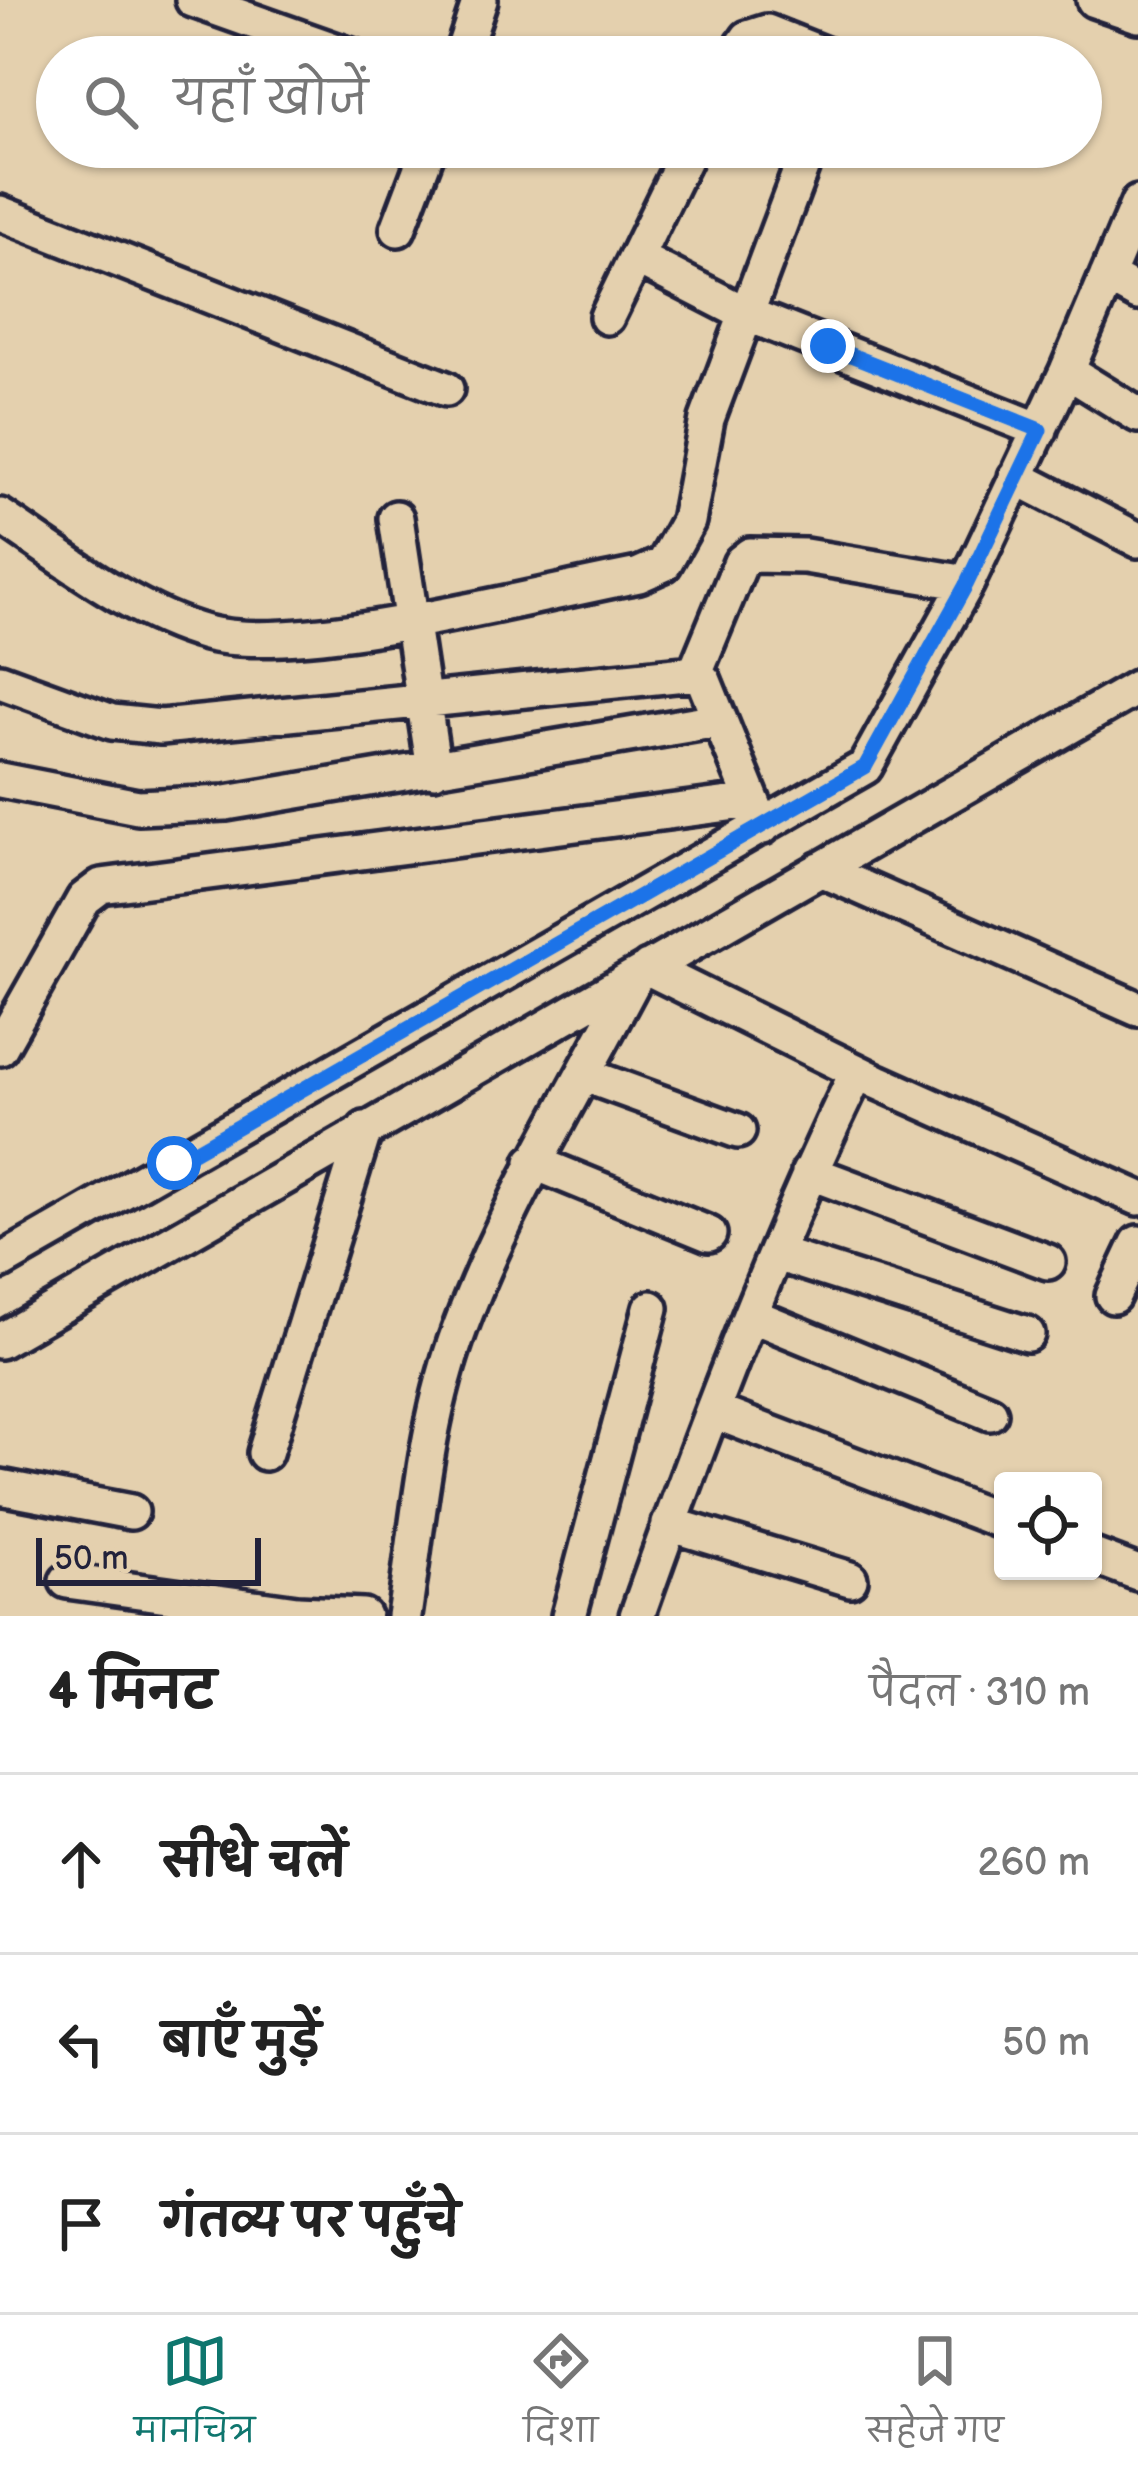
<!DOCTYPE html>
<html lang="hi">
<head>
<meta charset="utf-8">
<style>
	body { margin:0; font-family:"Balsamiq Sans","Playpen Sans Deva",sans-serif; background:#f6f6f6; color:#222 }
	.controls { position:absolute; right:36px; bottom:36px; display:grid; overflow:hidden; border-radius:12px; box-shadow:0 3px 9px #0004 }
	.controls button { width:108px; height:108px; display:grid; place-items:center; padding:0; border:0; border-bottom:3px solid #e0e0e0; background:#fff; color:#222; font:60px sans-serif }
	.scale { position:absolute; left:36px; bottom:30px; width:225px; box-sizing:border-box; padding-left:12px; border:6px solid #22223b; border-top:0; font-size:33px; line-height:42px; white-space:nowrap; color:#22223b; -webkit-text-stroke:9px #e4d0ae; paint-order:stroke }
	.stop { position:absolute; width:36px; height:36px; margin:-27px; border:9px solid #1a73e8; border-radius:50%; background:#fff }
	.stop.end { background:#1a73e8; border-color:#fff; box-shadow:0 3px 12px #0008 }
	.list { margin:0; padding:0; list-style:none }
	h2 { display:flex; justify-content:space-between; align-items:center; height:156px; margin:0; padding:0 48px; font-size:51px }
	h2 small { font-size:39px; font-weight:400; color:#767676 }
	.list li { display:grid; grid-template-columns:78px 1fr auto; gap:36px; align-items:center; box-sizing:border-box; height:180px; padding:0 48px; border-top:3px solid #e0e0e0 }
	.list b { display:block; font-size:45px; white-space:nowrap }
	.list em { font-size:39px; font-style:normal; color:#767676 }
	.icon { flex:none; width:66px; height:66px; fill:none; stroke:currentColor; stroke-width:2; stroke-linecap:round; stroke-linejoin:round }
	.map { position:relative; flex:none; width:1138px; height:1616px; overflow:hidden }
	.search { position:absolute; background:#fff; box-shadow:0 3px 9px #0004; left:36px; right:36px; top:36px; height:132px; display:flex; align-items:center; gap:30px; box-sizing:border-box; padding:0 42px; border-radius:66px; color:#767676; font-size:45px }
	.sheet { height:696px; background:#fff }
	nav { display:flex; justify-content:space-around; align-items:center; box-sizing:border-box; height:168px; border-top:3px solid #e0e0e0; background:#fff; font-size:33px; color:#767676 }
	nav a { display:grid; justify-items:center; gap:6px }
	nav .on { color:#0f766e }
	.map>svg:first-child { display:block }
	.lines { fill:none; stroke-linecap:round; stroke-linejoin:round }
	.minor-casing { stroke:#22223b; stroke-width:42 }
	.minor { stroke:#e4d0ae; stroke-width:33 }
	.route { stroke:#1a73e8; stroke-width:15 }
</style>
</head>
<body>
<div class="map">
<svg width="1138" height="1616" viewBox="0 0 1138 1616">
	<rect width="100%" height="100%" fill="#e4d0ae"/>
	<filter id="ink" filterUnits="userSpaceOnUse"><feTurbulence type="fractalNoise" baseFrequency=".00833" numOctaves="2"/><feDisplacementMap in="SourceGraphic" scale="24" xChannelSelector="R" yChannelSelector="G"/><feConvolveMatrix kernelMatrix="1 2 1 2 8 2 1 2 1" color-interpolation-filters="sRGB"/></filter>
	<g filter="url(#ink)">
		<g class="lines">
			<defs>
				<path id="minor" d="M193 0 354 57
					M1094 0 1138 15
					M461 57 480 0
					M735 57 748 38 767 32 830 57
					M0 213 446 389
					M398 229 429 147
					M637 258 744 313 1040 430
					M1107 276 1138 293
					M607 317 690 147
					M1067 371 1138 415
					M1016 477 1138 540
					M0 516C63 558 133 613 206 633 299 658 536 594 639 575L664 564 688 521 707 419 809 147
					M396 518 434 770
					M695 673 741 562 750 555 805 556 967 583
					M0 681 112 722 161 727 695 673 704 681 763 827
					M0 780 138 807 226 803 718 720
					M820 869 1138 1009
					M648 968 878 1082 1138 1198
					M0 1048 84 899 101 886 752 801
					M585 1075 738 1131
					M533 1162 709 1234
					M809 1172 1048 1262
					M777 1254 1027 1334
					M0 1262 865 767 967 583 1067 371 1138 203
					M1113 1296 1138 1243
					M751 1315 990 1413
					M0 1341 1138 687
					M713 1411 1003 1522
					M265 1453 365 1129
					M0 1487 131 1512
					M669 1524 850 1579
					M1093 1556 1138 1573
					M67 1581 297 1613 363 1616
					M404 1616C419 1519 425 1421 460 1328 506 1204 575 1093 636 976
					M569 1616 651 1308
					M637 1616C702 1432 772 1248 857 1072"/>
			</defs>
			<use href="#minor" class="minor-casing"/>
			<use href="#minor" class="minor"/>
		</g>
	</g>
	<g class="lines" filter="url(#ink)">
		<path class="route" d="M174 1163 865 767 967 583 1040 430 828 346"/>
	</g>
</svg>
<div class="controls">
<button><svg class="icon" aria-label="locate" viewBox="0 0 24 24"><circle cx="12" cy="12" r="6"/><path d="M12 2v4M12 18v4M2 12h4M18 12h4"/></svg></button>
</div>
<div class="scale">50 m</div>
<div class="stop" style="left:174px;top:1163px"></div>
<div class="stop end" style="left:828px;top:346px"></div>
<div class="search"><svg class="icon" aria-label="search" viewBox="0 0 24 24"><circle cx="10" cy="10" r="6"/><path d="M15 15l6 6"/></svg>यहाँ खोजें</div>
</div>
<section class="sheet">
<h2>4 मिनट<small>पैदल · 310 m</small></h2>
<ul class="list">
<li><svg class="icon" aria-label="ahead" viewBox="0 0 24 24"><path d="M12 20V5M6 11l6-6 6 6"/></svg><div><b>सीधे चलें</b></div><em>260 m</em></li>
<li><svg class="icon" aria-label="left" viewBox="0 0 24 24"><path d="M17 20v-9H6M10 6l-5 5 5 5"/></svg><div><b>बाएँ मुड़ें</b></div><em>50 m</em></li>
<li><svg class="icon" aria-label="arrive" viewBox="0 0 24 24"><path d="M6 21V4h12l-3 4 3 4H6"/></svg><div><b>गंतव्य पर पहुँचे</b></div></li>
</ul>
</section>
<nav>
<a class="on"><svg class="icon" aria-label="map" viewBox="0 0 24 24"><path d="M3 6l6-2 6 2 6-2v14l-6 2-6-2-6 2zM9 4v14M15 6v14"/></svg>मानचित्र</a>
<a><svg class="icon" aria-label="directions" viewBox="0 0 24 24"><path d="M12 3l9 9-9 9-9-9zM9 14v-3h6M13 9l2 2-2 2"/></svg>दिशा</a>
<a><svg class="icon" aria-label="saved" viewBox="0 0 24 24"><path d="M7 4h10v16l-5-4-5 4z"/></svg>सहेजे गए</a>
</nav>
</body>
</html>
